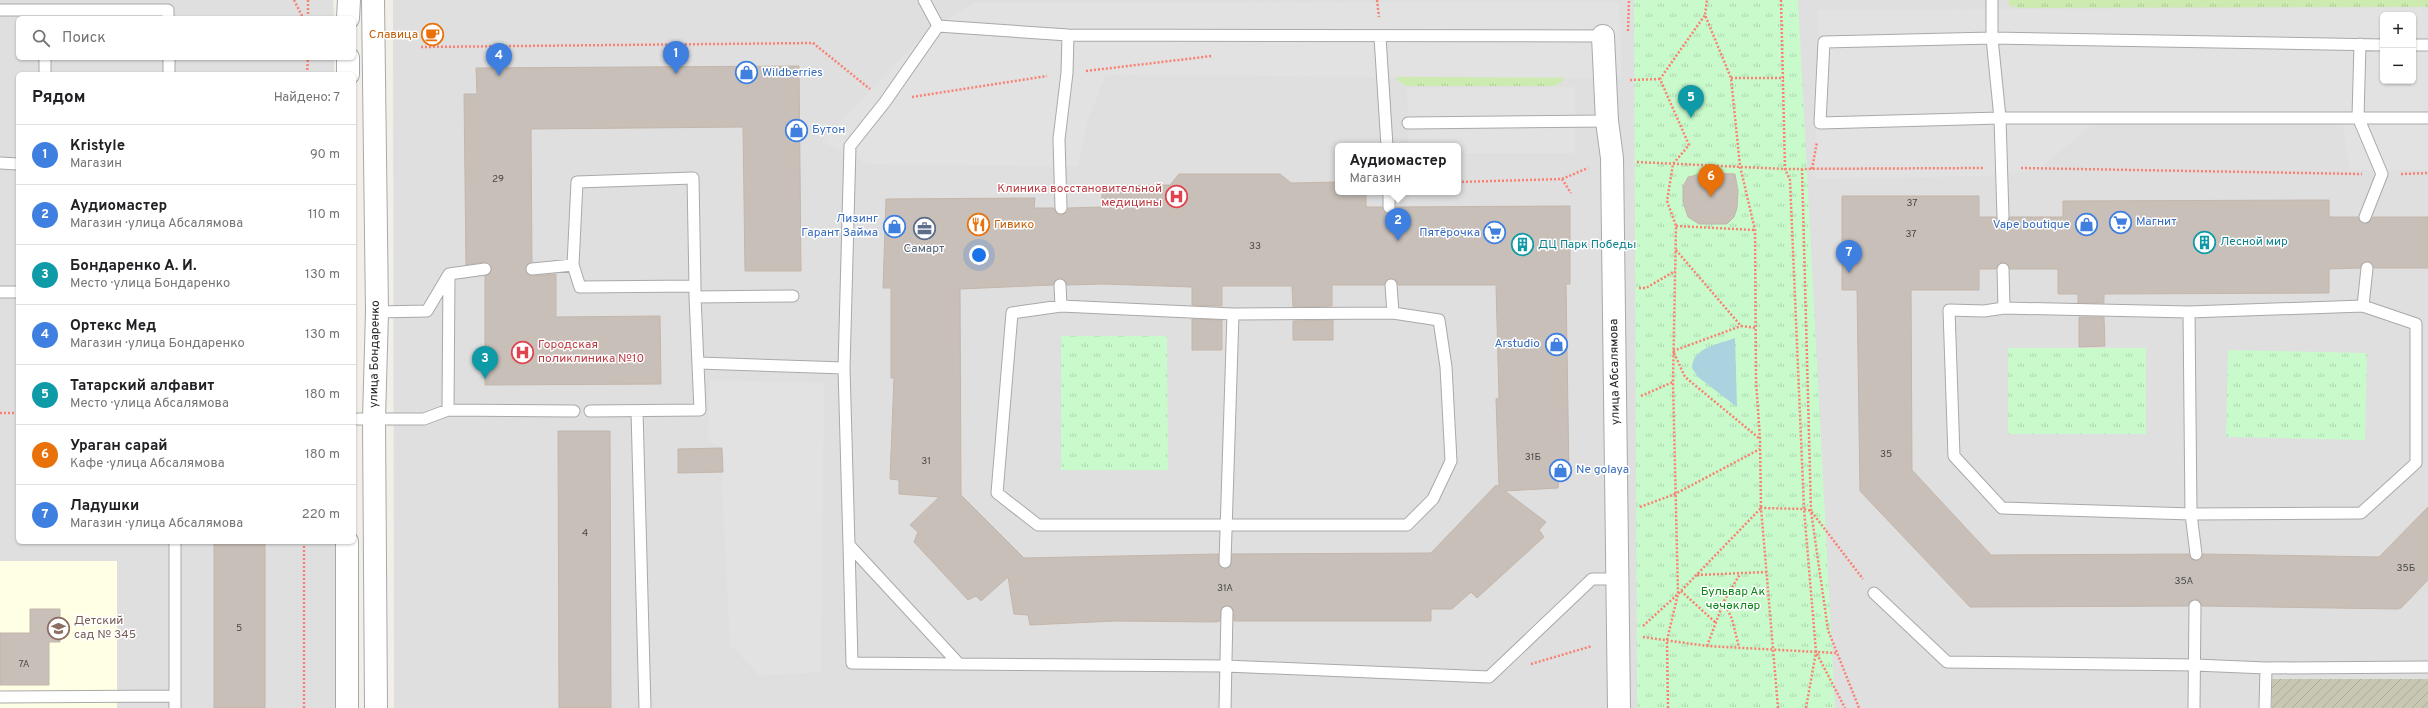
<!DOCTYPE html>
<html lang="ru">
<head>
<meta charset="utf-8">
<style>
	body { margin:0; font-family:Overpass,sans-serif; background:#f2f2f2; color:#202124 }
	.controls { position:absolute; right:12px; top:12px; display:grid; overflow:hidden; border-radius:6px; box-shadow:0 1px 3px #0004 }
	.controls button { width:36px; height:36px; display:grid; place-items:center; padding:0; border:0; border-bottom:1px solid #e0e0e0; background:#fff; color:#202124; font:20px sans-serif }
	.you { position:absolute; left:979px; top:255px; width:14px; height:14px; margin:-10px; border:3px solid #fff; border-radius:50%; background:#1a73e8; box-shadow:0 0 0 6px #1a73e833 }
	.badge { display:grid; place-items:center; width:26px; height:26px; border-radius:50%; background:#2563eb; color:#fff; font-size:13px; font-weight:700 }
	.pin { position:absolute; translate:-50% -33px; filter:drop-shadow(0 1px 2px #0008) }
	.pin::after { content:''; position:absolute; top:21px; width:14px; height:12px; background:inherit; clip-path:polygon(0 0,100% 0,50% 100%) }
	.popup { position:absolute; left:1335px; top:143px; width:126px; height:52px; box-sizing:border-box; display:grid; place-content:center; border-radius:6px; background:#fff; filter:drop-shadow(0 1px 3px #0005); font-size:13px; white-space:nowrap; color:#757577 }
	.popup b { font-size:15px; color:#202124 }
	.popup::after { content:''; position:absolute; left:50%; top:100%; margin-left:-8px; border:8px solid transparent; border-top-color:#fff }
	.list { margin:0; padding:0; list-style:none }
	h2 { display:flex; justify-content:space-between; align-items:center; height:52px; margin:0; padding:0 16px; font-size:17px }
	h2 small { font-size:13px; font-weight:400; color:#757577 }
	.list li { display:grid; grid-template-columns:26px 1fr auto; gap:12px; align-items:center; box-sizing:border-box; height:60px; padding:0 16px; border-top:1px solid #e0e0e0 }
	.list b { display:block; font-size:15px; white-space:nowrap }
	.list p { margin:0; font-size:13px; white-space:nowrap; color:#757577 }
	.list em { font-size:13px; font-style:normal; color:#757577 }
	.icon { flex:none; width:22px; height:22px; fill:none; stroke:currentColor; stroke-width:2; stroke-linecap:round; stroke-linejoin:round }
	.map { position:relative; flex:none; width:2428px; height:708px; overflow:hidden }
	.search { position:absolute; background:#fff; box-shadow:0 1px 3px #0004; left:16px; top:16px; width:340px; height:44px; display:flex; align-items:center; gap:10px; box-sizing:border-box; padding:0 14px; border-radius:6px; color:#757577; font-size:15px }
	.panel { position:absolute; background:#fff; box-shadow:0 1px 3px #0004; left:16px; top:72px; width:340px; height:472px; border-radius:6px }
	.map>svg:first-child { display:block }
	.residential { fill:#e0dfdf; fill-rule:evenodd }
	.education { fill:#ffffe5 }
	.construction { fill:url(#construction-furrows) }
	.grass { fill:url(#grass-tufts) }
	.park { fill:url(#park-tufts) }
	.parking { fill:#e2e2e2; fill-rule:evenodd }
	.water { fill:#aad3df }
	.building { fill:#c7bfb8; stroke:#c4b6ab; fill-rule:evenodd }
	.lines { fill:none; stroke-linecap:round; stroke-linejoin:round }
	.service-casing { stroke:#a9a9a9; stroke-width:13 }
	.minor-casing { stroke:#a9a9a9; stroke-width:24 }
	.tertiary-casing { stroke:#a9a9a9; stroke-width:24 }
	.path { stroke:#fa8072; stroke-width:2.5; stroke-dasharray:2 2; stroke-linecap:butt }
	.service { stroke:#fff; stroke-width:11 }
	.minor { stroke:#fff; stroke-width:22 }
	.tertiary { stroke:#fff; stroke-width:22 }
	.labels { text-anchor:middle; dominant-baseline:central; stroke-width:3; stroke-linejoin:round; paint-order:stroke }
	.number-label { font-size:10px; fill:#4b4948 }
	.food-label { font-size:12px; fill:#c56008; stroke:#fff; text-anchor:end }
	.shop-label { font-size:12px; fill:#366cbe; stroke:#fff; text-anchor:start }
	.health-label { font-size:12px; fill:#be3a42; stroke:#fff; text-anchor:end }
	.culture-label { font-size:12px; fill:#0d838f; stroke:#fff; text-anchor:start }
	.service-label { font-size:12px; fill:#4e5e75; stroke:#fff }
	.street-label { font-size:12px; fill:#222; stroke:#fff }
	.park-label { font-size:12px; fill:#0c8416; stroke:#fff }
	.education-label { font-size:12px; fill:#785e54; stroke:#fff; text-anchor:start }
</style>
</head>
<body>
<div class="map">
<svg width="2428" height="708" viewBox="0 0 2428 708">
	<defs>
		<pattern id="construction-furrows" width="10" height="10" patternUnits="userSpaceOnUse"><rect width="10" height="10" fill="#c7c7b4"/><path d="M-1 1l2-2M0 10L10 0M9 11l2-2" fill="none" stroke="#abab9a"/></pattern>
		<pattern id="grass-tufts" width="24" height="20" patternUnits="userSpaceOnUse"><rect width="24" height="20" fill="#cdebb0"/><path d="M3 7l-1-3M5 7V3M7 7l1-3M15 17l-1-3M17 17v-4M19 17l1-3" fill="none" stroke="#b0c997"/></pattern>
		<pattern id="park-tufts" width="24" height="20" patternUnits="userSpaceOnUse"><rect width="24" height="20" fill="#c8facc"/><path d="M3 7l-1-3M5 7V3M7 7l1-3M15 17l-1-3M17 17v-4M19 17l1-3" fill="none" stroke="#acd6af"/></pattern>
	</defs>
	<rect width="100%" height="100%" fill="#f2efe9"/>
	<path class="residential" d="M0 0H333L334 18H18V58H334V74H18V542H335V708H0Z
		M393 0H2428V708H394ZM2383 15H2413V81H2383ZM1338 146H1458V192H1338Z"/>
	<path class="education" d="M0 561H117V708H0Z"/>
	<path class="construction" d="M2272 679H2428V708H2272Z"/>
	<path class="grass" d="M2008 0H2428V7L2020 8 2010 6Z
		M1397 73 1565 76 1562 82 1554 86H1405L1397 80Z"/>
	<path class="park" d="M1634 0H1798L1835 708H1637Z
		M1061 336H1167L1168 470H1061Z
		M2008 348H2146V434H2008Z
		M2228 350 2367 353 2365 440 2226 437Z"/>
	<path class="parking" d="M1619 2 1622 78 1106 75 1088 118 1078 166 869 164 822 142 923 35 973 3Z
		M2428 7V170H2350L2341 118 2098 119 2040 169 1985 176 1815 179 1818 10ZM2383 15H2413V81H2383Z
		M1575 87V153H1458V146H1408L1407 88Z
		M710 380 824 383 821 672 760 676 730 645 720 447 708 439Z"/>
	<path class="water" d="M1735 338 1737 407 1698 377 1692 368C1693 347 1719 344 1735 338Z"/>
	<path class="building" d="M799 66 801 271H745L743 127 531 129 532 262 526 266V273L533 276 556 274V317L660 316 661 384 485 385V276L490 274 492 268 484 262 466 265 464 94H477L476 68Z
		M1708 173 1735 174 1738 191 1737 208 1734 217 1727 224H1699L1688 217 1683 202V187L1688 177Z
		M1179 174H1280L1291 183 1338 182V192H1366V207H1382L1389 214 1393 213 1396 207 1570 206V284H1566L1569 477 1559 478 1558 488 1505 491 1546 522 1539 530 1544 537 1477 598 1471 592 1452 609H1431V621H1234L1233 609 1227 605 1221 608 1220 621 1216 622 1115 621 1030 625 1028 615 1014 614 1008 577 981 601 976 596 968 600 914 542 918 532 910 525 939 497 899 494V480L890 479 894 378H891V288H883L886 199 1035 198 1034 208H1054L1057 214 1062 215 1067 212 1068 208 1101 207 1103 186 1170 185ZM1060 278 1066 281 1067 285 1103 284 1192 287V305L1222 306V286H1292L1293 307 1332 306V285H1384L1390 278 1397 281 1398 285H1496L1499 398 1496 399 1499 487 1496 485 1431 553 1232 554 1231 565 1225 569 1219 565 1218 554 1024 558 961 495 960 289 1053 285 1056 279Z
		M1842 196H1979V217H1996L1997 221 2003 224 2007 223 2010 217H2063V201L2329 200V217H2358L2363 224 2369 223 2373 217H2428V268H2374L2371 263 2367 261 2362 264 2360 268 2329 269V293L2104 294V303H2078V294H2058V269H2010L2003 262 1999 263 1996 269H1979V290H1911L1912 470 1991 555 2189 554 2191 558 2196 561 2200 559 2203 554 2379 557 2428 507V580L2401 608 2397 609 2202 606 2199 600 2195 599 2189 602 2188 606 1970 607 1860 491 1857 290H1842Z
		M2079 317H2104L2105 346 2079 347Z
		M1192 319 1222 320V350H1192Z
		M1333 320V340H1293V321Z
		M558 431H610L611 708H559Z
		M722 448 723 472 678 473V449Z
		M214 542H265V708H214Z
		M30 609H60V642H49V685H0V633H30Z"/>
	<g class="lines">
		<defs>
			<path id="service" d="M924 0 938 26 885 102 850 146 844 368 849 545 959 664 1226 666 1489 677 1592 579H1618
				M1992 0V38L2000 118 2003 217
				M0 10H168V18
				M938 26 1068 35 1067 73 1059 139 1061 208
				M1068 35 1603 36
				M1380 37 1387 146
				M2360 44 2358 117 2382 174 2365 217
				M2383 45 1992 38 1824 42 1820 123 2000 118H2428
				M2413 45H2428
				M169 58V74
				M45 74V58
				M1408 123 1607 121
				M0 163 18 164
				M1389 192V207
				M532 269 573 265
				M2003 269 2004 308 1984 311 1949 310 1954 456 2002 508 2191 514 2196 554
				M449 274 485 269
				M1060 285 1061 306
				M1391 285 1393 313
				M0 292H18
				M695 297 793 296
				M1061 306 1233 314 1393 313 1439 320 1446 367 1451 461 1433 499 1407 525H1038L997 493 1012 313Z
				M2363 306 2367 268
				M2004 308 2189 312 2191 514 2361 513 2416 463V324L2363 306 2189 312
				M377 312 427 311 449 274 448 410
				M699 363 844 368
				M590 411 700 410 695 297V286L580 287 573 265 577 182 693 178 695 286
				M637 411 645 708
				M354 419H424L448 410 574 411
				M175 542V708
				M849 545 852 663 959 664
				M1225 562 1233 314
				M1874 593 1947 662 2195 665 2266 668
				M0 697 175 696
				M1225 708 1227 612
				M2194 708 2195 606
				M2265 708 2266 668 2428 667"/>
			<path id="minor" d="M1603 36 1607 121 1612 158 1619 708"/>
			<path id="tertiary" d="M373 0 377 312 374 419 376 708
				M348 18 349 0
				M348 74V58
				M347 542V708"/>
		</defs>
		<use href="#service" class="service-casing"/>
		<use href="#minor" class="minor-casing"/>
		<use href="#tertiary" class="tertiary-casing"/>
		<path class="path" d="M294 0 303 18
			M308 0V18
			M1377 0 1379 17
			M1781 0 1785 169 1790 180 1804 509 1816 652 1845 708
			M1628 31 1629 0
			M421 47 813 43 870 89
			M1086 71 1212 56
			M307 74 308 58
			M1731 78H1784
			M1630 80 1660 79
			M912 97 1047 76
			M1637 162 1785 169 1984 168
			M2021 168 2362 174
			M1802 169 1811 511 1828 630 1859 708
			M1812 169 1817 142
			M2401 174 2428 173
			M1562 179 1588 168
			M1458 182 1562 179 1571 193
			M1676 226 1755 230
			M1676 250 1741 326 1756 328
			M1639 288H1646L1675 271
			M1673 351 1741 326
			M1674 353 1685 377 1760 439
			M1641 396 1673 382
			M0 413H18
			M1640 507 1675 494 1760 449
			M1697 575 1767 572
			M1681 591 1716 623
			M1724 602 1732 619 1739 647
			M1643 626 1678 594 1761 508 1760 439 1756 381 1755 230 1740 166 1731 78 1705 15 1707 0
			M1643 637 1707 646 1836 653
			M1707 646 1724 601 1740 574
			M1531 664 1592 646
			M304 708V542
			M1668 708 1667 640 1678 594 1673 382 1676 226 1667 201 1673 164 1689 145 1660 79 1705 15
			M1778 708 1761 508 1804 509 1811 511 1863 579
			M1806 708 1816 652"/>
		<use href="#service" class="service"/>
		<use href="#minor" class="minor"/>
		<use href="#tertiary" class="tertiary"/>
	</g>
	<defs>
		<symbol id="cafe-ring" viewBox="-11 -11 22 22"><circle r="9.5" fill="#fff" stroke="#e8710a" stroke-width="1.5"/><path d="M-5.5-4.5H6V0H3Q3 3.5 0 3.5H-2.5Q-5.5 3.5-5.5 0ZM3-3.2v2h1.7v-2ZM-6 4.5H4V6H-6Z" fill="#e8710a"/></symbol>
		<symbol id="shop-ring" viewBox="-11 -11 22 22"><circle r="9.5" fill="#fff" stroke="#3f7fe0" stroke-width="1.5"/><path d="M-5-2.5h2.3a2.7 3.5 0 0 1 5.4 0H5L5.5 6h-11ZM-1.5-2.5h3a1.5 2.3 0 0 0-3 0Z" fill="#3f7fe0"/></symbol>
		<symbol id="hospital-ring" viewBox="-11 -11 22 22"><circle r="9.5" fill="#fff" stroke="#e0444e" stroke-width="1.5"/><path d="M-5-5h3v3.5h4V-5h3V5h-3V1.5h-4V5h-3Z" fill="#e0444e"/></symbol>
		<symbol id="supermarket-ring" viewBox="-11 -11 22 22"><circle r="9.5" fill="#fff" stroke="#3f7fe0" stroke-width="1.5"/><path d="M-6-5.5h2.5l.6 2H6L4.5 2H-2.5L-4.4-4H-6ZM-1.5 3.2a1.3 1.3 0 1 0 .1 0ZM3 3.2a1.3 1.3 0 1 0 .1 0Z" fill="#3f7fe0"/></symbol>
		<symbol id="restaurant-ring" viewBox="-11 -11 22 22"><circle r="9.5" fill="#fff" stroke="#e8710a" stroke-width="1.5"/><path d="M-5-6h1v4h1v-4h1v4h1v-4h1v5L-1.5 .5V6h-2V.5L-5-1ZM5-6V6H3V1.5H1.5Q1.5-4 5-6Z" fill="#e8710a"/></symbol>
		<symbol id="office-ring" viewBox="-11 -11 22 22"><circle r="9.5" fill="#fff" stroke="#5c6f8a" stroke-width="1.5"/><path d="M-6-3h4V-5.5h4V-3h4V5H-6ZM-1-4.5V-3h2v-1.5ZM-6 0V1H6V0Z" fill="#5c6f8a"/></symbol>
		<symbol id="building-ring" viewBox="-11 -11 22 22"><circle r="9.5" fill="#fff" stroke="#0f9aa8" stroke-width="1.5"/><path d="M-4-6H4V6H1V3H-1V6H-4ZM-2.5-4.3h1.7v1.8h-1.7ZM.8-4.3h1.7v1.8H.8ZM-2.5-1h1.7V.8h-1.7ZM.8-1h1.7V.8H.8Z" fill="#0f9aa8"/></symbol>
		<symbol id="school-ring" viewBox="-11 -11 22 22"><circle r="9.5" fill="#fff" stroke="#8d6e63" stroke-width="1.5"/><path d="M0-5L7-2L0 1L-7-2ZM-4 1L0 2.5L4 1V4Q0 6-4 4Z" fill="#8d6e63"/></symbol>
	</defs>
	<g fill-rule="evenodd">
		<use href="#cafe-ring" x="420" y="22" width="25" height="25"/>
		<use href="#shop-ring" x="734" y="60" width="25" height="25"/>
		<use href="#shop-ring" x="784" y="118" width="25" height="25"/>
		<use href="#hospital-ring" x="1164" y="184" width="25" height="25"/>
		<use href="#supermarket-ring" x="2108" y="210" width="25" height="25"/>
		<use href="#restaurant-ring" x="966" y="212" width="25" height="25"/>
		<use href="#shop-ring" x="2074" y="212" width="25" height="25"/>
		<use href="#shop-ring" x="882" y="214" width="25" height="25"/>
		<use href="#office-ring" x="912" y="216" width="25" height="25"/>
		<use href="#supermarket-ring" x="1482" y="220" width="25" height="25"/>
		<use href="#building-ring" x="2192" y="230" width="25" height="25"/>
		<use href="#building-ring" x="1510" y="232" width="25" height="25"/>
		<use href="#shop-ring" x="1544" y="332" width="25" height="25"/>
		<use href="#hospital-ring" x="510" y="340" width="25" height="25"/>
		<use href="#shop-ring" x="1548" y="458" width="25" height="25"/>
		<use href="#school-ring" x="46" y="616" width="25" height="25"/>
	</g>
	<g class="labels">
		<g class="number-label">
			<text x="498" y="179">29</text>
			<text x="1912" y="203">37</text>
			<text x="1911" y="234">37</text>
			<text x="1255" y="246">33</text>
			<text x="1886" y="454">35</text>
			<text x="1533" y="457">31Б</text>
			<text x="926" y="461">31</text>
			<text x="585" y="533">4</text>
			<text x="2406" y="568">35Б</text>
			<text x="2184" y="581">35А</text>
			<text x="1225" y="588">31А</text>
			<text x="239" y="628">5</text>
			<text x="24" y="664">7А</text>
		</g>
		<g class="food-label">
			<text x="418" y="35">Славица</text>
			<text x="994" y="225" text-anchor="start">Гивико</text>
		</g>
		<g class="shop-label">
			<text x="762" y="73">Wildberries</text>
			<text x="812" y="130">Бутон</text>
			<text x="878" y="219" text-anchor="end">Лизинг<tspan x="878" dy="14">Гарант Займа</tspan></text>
			<text x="2136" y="222">Магнит</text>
			<text x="2070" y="225" text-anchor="end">Vape boutique</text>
			<text x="1480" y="233" text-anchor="end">Пятёрочка</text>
			<text x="1540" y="344" text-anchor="end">Arstudio</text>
			<text x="1576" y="470">Ne golaya</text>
		</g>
		<g class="health-label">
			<text x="1162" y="189">Клиника восстановительной<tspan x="1162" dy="14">медицины</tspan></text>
			<text x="538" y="345" text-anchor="start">Городская<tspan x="538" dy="14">поликлиника №10</tspan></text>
		</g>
		<g class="culture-label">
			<text x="2220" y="242">Лесной мир</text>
			<text x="1538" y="245">ДЦ Парк Победы</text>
		</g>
		<g class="service-label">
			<text x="924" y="249">Самарт</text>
		</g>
		<g class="street-label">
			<text transform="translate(375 354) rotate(-89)">улица Бондаренко</text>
			<text transform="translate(1615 372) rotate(-91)">улица Абсалямова</text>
		</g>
		<g class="park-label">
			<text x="1733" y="592">Бульвар Ак<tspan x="1733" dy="14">чәчәкләр</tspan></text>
		</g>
		<g class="education-label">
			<text x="74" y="621">Детский<tspan x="74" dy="14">сад № 345</tspan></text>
		</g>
	</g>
</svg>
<div class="controls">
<button>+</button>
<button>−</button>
</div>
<div class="you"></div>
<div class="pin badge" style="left:676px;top:74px;background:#3f7fe0">1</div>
<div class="pin badge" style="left:1398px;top:241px;background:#3f7fe0">2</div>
<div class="popup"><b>Аудиомастер</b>Магазин</div>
<div class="pin badge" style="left:485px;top:379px;background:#0f9aa8">3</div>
<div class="pin badge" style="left:499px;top:76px;background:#3f7fe0">4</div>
<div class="pin badge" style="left:1691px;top:118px;background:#0f9aa8">5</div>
<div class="pin badge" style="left:1711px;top:197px;background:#e8710a">6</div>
<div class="pin badge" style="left:1849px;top:273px;background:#3f7fe0">7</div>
<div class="search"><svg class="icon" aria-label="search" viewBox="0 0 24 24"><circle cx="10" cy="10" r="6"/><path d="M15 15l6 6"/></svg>Поиск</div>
<section class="panel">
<h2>Рядом<small>Найдено: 7</small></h2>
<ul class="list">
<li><span class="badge" style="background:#3f7fe0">1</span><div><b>Kristyle</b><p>Магазин</p></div><em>90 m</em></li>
<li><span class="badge" style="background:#3f7fe0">2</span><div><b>Аудиомастер</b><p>Магазин · улица Абсалямова</p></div><em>110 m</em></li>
<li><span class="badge" style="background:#0f9aa8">3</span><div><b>Бондаренко А. И.</b><p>Место · улица Бондаренко</p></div><em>130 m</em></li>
<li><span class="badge" style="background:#3f7fe0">4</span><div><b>Ортекс Мед</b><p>Магазин · улица Бондаренко</p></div><em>130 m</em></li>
<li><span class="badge" style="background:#0f9aa8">5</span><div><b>Татарский алфавит</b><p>Место · улица Абсалямова</p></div><em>180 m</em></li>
<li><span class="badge" style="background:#e8710a">6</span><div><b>Ураган сарай</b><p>Кафе · улица Абсалямова</p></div><em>180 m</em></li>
<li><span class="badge" style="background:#3f7fe0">7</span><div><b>Ладушки</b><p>Магазин · улица Абсалямова</p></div><em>220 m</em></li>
</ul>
</section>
</div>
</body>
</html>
